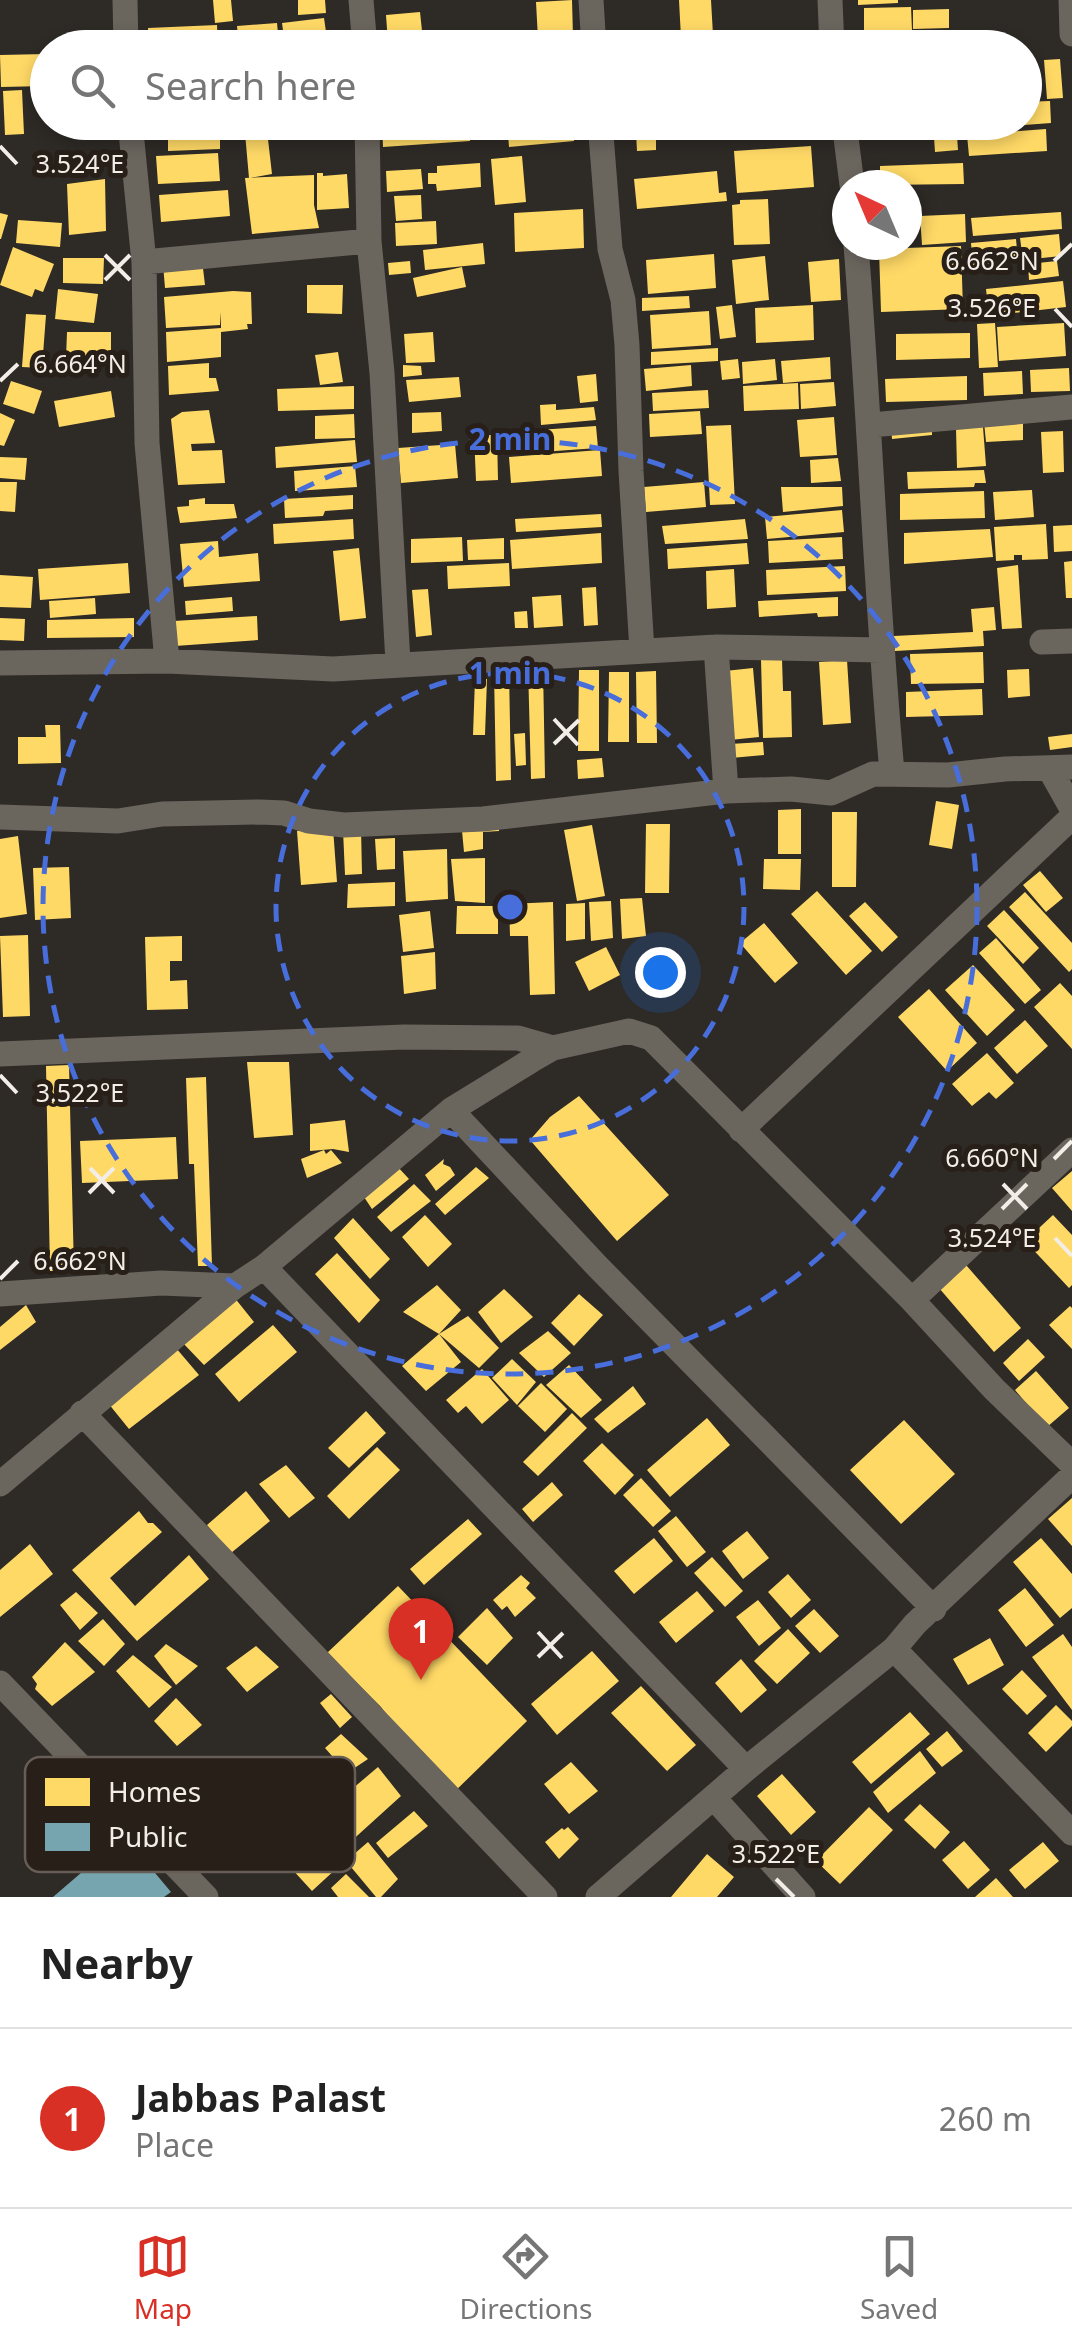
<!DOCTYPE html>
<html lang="en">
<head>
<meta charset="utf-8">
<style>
	body { margin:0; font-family:"Noto Sans",sans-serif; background:#f2f2f2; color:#222 }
	.compass { position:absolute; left:832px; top:170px; width:90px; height:90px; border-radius:50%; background:#fff; box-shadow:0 5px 15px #0003; rotate:316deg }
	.you { position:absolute; left:660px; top:972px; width:35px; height:35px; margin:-25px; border:8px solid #fff; border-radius:50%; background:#1a73e8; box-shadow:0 0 0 15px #1a73e833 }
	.badge { display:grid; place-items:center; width:65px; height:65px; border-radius:50%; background:#d93025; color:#fff; font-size:32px; font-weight:700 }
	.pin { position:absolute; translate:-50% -82px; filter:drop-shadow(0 2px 5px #0008) }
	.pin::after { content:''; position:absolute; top:52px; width:35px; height:30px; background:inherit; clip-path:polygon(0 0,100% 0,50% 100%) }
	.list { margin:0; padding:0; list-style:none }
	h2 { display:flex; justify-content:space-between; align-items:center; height:130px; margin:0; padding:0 40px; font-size:42px }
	h2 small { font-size:32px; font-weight:400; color:#767676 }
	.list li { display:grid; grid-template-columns:65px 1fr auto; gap:30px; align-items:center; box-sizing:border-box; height:180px; padding:0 40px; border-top:2px solid #e0e0e0 }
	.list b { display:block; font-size:38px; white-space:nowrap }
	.list p { margin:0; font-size:32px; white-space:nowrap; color:#767676 }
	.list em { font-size:32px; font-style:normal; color:#767676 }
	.icon { flex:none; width:55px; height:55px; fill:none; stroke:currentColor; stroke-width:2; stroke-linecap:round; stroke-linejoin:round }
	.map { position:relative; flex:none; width:1072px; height:1897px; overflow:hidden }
	.search { position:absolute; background:#fff; box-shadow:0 5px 15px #0003; left:30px; right:30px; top:30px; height:110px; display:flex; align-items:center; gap:25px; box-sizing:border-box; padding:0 35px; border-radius:55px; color:#767676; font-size:38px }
	.sheet { height:310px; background:#fff }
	nav { display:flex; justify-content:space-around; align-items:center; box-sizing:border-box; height:140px; border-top:2px solid #e0e0e0; background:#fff; font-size:28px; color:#767676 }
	nav a { display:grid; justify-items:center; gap:5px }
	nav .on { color:#d93025 }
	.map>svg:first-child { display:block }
	.homes { fill:#ffd966 }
	.public { fill:#76a5af }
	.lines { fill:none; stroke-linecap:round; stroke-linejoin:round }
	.minor { stroke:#6a655d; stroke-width:25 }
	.ticks { fill:none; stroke:#f3ede8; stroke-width:4 }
	.ring { fill:none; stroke:#486edb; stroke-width:5; stroke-dasharray:18 12 }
	.key { fill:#281f18; stroke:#655d56; stroke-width:2.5 }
	.key-label { font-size:28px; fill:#f3ede8 }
	.ticks-label { font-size:25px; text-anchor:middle; fill:#f3ede8; stroke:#281f18; stroke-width:10; stroke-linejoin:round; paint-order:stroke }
	.centre { fill:#486edb; stroke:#281f18; stroke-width:5 }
	.ring-label { font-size:30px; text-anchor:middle; font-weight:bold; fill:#486edb; stroke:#281f18; stroke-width:10; stroke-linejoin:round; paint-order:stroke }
</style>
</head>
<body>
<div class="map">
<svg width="1072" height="1897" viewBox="0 0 1072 1897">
	<rect width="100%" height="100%" fill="#2e2a26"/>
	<path class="homes" d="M213 0H231L233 21 215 23Z
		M298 0H325L326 13 298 15Z
		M572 0 573 37 538 39 536 2Z
		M679 0H711L713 35 681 38Z
		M858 0H898V3L858 5Z
		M911 7 912 30 864 32V8Z
		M949 9V28L913 29V10Z
		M420 12 423 40 388 43 386 15Z
		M324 18 327 39 285 45 282 23Z
		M277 23 279 44 239 47 237 26Z
		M217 25 218 48H149L148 28Z
		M928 32V48H877L876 34Z
		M869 33 870 48H851L850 35Z
		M46 54V86L1 87 0 55Z
		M1060 59 1063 98 1047 99 1044 60Z
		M22 90 24 134 5 135 3 91Z
		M1050 101 1051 123 1024 125V102Z
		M244 122H266L272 174 249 178Z
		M382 122H469L470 141 383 147Z
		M507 122H572L574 141 509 147Z
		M623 122H665V126L624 128Z
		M778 122H800L801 131 779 133Z
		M802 122H825L826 131 803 133Z
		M933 122H956L958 150 935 152Z
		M969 122H1011V125L970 128Z
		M1046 129 1047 151 969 156 967 135Z
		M656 131V150L637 151 636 132Z
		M220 136V149L168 151V138Z
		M811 146 814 187 737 193 734 151Z
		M218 153 220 181 158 184 156 156Z
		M522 156 526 202 495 205 491 159Z
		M480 163 481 187 437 191 436 184H428V173H437V166Z
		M963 163 964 184 880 185V166Z
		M421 169 423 189 387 192 386 171Z
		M717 171 719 193 726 192 727 201 637 209 634 179Z
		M317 173H323V176L347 174 349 208 317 210Z
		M314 175V205L319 228 252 234 245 178Z
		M105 179 106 231 69 235 67 184Z
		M228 190 230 216 161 222 159 195Z
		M421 195 422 219 396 221 394 196Z
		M768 199 770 244 734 245 732 205 740 204V200Z
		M583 209 584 248 515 252 514 213Z
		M1061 212 1062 229 973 236 971 218Z
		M0 213 8 215 1 239H0Z
		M965 214 966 242 922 245 920 216Z
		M18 220 62 223 60 247 16 243Z
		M436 221 437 244 396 246 395 223Z
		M1059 234 1061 256 1023 260 1020 238Z
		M1016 239 1018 261 973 265 971 243Z
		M483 243 485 264 425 270 423 250Z
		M961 246 963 309 881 312 879 249Z
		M13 247 54 264 43 292 35 289 32 297 0 285Z
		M714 254 716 288 648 294 646 260Z
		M765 256 769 300 736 304 732 260Z
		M63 258H104L103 284 63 283Z
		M839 259 841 300 811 302 808 262Z
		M202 260 205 285 165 288 163 264Z
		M410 261 411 273 389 275 388 263Z
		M1057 261 1059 276 1029 280 1028 264Z
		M462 267 466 287 417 297 413 278Z
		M1063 281 1066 307 989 316 986 289Z
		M307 285H343L342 314 307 313Z
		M58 289 98 294 94 323 55 319Z
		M233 291 251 292 252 324H247L248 329 221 332V357L167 362 166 332 221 328V312L220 325 166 328 164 297Z
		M689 296 690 308 642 311V298Z
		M732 305 736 337 720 339 716 307Z
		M813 305 814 340 756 343 755 308Z
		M709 311 711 345 652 349 650 315Z
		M26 314 46 315 42 368 22 367Z
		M995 323 998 367 979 368 977 324Z
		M1064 323 1066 356 999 361 997 327Z
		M67 332H111V358H66Z
		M433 332 435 362 406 363 404 334Z
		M970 333V358L896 360V334Z
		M718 348V361L651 365V352Z
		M338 352 343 382 320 385 315 355Z
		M830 357 831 379 783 383 781 361Z
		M738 359 740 378 722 380 720 361Z
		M775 359 777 380 743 384 742 362Z
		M209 363V378H216L219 391 169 395 168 366Z
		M403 365 421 366 422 375 403 377Z
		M691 365 692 386 646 391 644 369Z
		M1069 368 1070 391 1031 392 1030 370Z
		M1022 371 1023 394 984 396 983 373Z
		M596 374 598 401 580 403 577 376Z
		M967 376V400L886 402 885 379Z
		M459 377 461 397 409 402 406 380Z
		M11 381 42 391 34 414 3 404Z
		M834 382 836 406 801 409 800 384Z
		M798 383 799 409 744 411 743 386Z
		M354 386V409L278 411 277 389Z
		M708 390 709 408 653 411 652 393Z
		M111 391 115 417 59 427 54 401Z
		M556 404V410L594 407 596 420 541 425 540 405Z
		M209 410 215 443 191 444 192 451 222 450 225 483 178 485 171 419 182 412Z
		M700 411 702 434 650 437 649 414Z
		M441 412 442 431 412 433V413Z
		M0 413 15 420 4 446 0 445Z
		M354 414 355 438 315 439V416Z
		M834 417 837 455 800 457 797 420Z
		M1023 420V440L986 442 984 422Z
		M932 423V435L892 439 891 426Z
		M731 425 735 504 710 505 706 426Z
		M596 426 598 448 512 454 510 432Z
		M983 427 986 466 957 468 956 428Z
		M1063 431 1064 472 1043 473 1041 432Z
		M474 435H497L498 480 476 481Z
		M355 440 357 462 276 468 275 447Z
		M455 444 458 478 401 483 398 448Z
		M600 450 602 476 511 483 509 457Z
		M0 457 27 458 25 480 0 478Z
		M838 458 841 481 811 483 810 460Z
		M355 466 357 487 295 491 294 471Z
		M984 470 986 483H975L974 487 908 489 907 472Z
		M0 482H17L15 512 0 511Z
		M704 482 706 507 646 512 644 487Z
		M781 487H842L843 506 783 512Z
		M1032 490 1034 517 995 520 993 492Z
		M984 491 985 518 900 520V494Z
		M353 495V509L325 511 323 516 285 518 284 499Z
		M205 498V504H234L237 518 180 523 177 507 189 506V500Z
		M842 510 844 532 767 539 765 517Z
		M601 514 602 527 516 532 515 519Z
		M353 519 354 539 274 544 273 524Z
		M745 519 748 539 665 544 662 526Z
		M1046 524 1048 559 1022 560V555H1014V560L996 561 994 527Z
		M1072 525V551L1054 552 1053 526Z
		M990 529 993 557 904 564V533Z
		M601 533 602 563 512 569 510 540Z
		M462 537 463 561 411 563V539Z
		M842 537 843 559 769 563 768 541Z
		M504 538V559L468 560 467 540Z
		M218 541 219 557 258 553 260 581 184 587 180 544Z
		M747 543 749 564 668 569 667 549Z
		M359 548 366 618 340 621 333 551Z
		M1072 561V598H1066L1064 562Z
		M128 563 130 593 40 600 38 569Z
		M509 563 510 586 448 589 447 566Z
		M1018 565 1022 628 1002 629 997 568Z
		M845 566 846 591 767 595 766 570Z
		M734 569 736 607 707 609 706 571Z
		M0 575 33 577 31 608 0 607Z
		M596 587 598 625 584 626 582 588Z
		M428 589 432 635 416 637 412 590Z
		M561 595 563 626 534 628 532 597Z
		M232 597 233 611 186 615 185 601Z
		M838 597V616L818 617 817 613 759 617 758 601Z
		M95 598 96 614 50 618 49 601Z
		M994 607 996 630 983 631 984 646 895 651 894 636 973 632 971 609Z
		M527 611 528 628H515L514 612Z
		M257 616 258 640 175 646 174 621Z
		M0 618 25 619 24 641 0 640Z
		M134 618V637L47 638V620Z
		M983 652 984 683 911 684 910 654Z
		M761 659H782L783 691H791L792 737 763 738Z
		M847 660 851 723 823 725 819 662Z
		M543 666 545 778 531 779 528 667Z
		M753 668 759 737 730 740 725 671Z
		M1029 669 1030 696 1008 698 1007 670Z
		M509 670 511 780 496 781 494 671Z
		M579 670H599V751H578Z
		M656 671 657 743H637L636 672Z
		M609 672H629V742H608Z
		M475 679H487L485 735H473Z
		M982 689 983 715 906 717V692Z
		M45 725H60L61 763 18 764V737H46Z
		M525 733 526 765 516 766 514 734Z
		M1072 734V747L1050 750 1048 737Z
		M763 742 764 755 731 758 730 744Z
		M602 758 604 777 578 779 577 760Z
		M936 801 959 805 952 849 929 845Z
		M801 809V854H778V810Z
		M832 812H857L856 887H832Z
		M461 820 499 822V831L483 832V849L464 852Z
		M646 824H670L669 893H645Z
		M592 825 605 896 577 901 564 830Z
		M333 828 337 882 301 885 297 831Z
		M361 828 362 874 345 875 343 830Z
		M18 836 27 914 0 918V839Z
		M395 838V869L377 870 375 839Z
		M447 849 448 899 406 902 403 851Z
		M485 858V903L455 901 451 859Z
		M764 859H801L800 890 763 889Z
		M69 867 71 918 35 920 33 868Z
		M1040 871 1063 898 1046 912 1023 885Z
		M395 882V906L347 908 348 884Z
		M817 891 872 951 846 975 791 914Z
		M1025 892 1072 943V969L1069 972 1009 907Z
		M642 898 646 936 622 939 620 899Z
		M611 901 613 938 591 941 589 902Z
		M553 902 555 994 530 995 528 936H510L509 904Z
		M865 902 898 937 882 952 849 916Z
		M585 903V939L566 941V904Z
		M457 906H498V934H456Z
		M1004 910 1039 948 1023 964 987 926Z
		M430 911 434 948 403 952 399 915Z
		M764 923 798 963 775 983 740 943Z
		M28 935 30 1016 3 1017 0 936Z
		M182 936V961H170V981L187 980 188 1009 147 1010 145 937Z
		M996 938 1041 990 1025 1004 979 953Z
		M606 947 620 975 589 991 575 962Z
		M435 952 436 989 404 994 401 956Z
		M973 965 1015 1010 987 1036 945 990Z
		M1060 983 1072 996V1049L1034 1007Z
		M929 989 977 1043 947 1071 898 1017Z
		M1025 1020 1048 1046 1017 1074 994 1048Z
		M987 1053 1014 1083 996 1099 989 1092 972 1106 952 1084Z
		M247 1062H289L293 1135 254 1138Z
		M69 1065 74 1271H50L46 1066Z
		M206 1077 212 1266H198L194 1164H189L186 1078Z
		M579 1096 669 1195 617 1241 530 1140 550 1117Z
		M345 1120 349 1152 333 1149 310 1151V1124Z
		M176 1137 178 1179 82 1183 80 1141Z
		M324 1150 326 1154 331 1150 342 1163 307 1178 301 1159Z
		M444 1159 443 1164 450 1167 455 1175 436 1191 425 1175Z
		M396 1165 409 1179 372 1209 362 1194Z
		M476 1167 489 1178 445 1215 435 1204Z
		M1072 1171V1211L1052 1188Z
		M414 1184 431 1201 391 1232 377 1217Z
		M425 1215 452 1244 428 1267 402 1237Z
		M1053 1215 1072 1235V1285L1069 1288 1025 1241Z
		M353 1218 390 1259 370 1279 334 1238Z
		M337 1253 380 1300 359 1323 315 1274Z
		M966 1265 1021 1328 994 1352 939 1288Z
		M437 1285 461 1310 439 1334 468 1316 499 1348 479 1368 439 1334 461 1362 426 1391 402 1366 439 1334 403 1312Z
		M504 1289 533 1317 501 1343 478 1312Z
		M579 1294 603 1315 574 1346 551 1323Z
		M234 1297 254 1322 204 1365 181 1341Z
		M26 1305 36 1322 0 1350V1327Z
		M1070 1306 1072 1308V1349L1049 1325Z
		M273 1325 297 1352 239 1402 215 1374Z
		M548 1331 571 1353 544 1377 519 1353Z
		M1028 1339 1045 1357 1019 1381 1003 1363Z
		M176 1348 199 1375 129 1429 108 1403Z
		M512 1359 536 1382 517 1405 492 1378Z
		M569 1365 602 1400 581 1418 546 1385Z
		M482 1369 509 1400 482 1424 466 1406 458 1413 446 1400Z
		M1036 1371 1069 1408 1047 1427 1015 1390Z
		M541 1383 567 1409 545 1432 518 1406Z
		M633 1386 646 1404 608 1433 594 1419Z
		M366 1411 386 1433 349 1468 328 1448Z
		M572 1413 587 1428 538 1476 523 1462Z
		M707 1418 730 1445 670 1497 647 1470Z
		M904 1420 955 1474 901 1524 850 1470Z
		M602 1443 634 1475 615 1495 583 1461Z
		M377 1447 400 1470 349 1519 327 1496Z
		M286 1465 315 1498 289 1518 259 1484Z
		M641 1478 671 1511 653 1527 623 1495Z
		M552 1482 563 1495 533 1522 522 1509Z
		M246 1491 270 1521 231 1553 207 1525Z
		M1072 1498V1546L1048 1519Z
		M139 1511 148 1523H153L162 1532 110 1578 135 1606 189 1555 209 1579 137 1641 72 1570Z
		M676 1516 706 1552 687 1567 658 1531Z
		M468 1519 482 1534 424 1585 410 1569Z
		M747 1531 769 1558 743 1579 722 1551Z
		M654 1538 673 1561 634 1594 614 1571Z
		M1041 1538 1072 1574V1608L1060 1618 1013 1562Z
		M30 1544 53 1574 0 1617V1570Z
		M712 1557 743 1591 725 1607 694 1573Z
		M788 1574 811 1600 791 1618 768 1592Z
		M521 1575 530 1583 526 1588 536 1598 515 1617 507 1606 502 1610 493 1600Z
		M398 1586 527 1721 449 1797 381 1707 327 1653Z
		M1025 1588 1054 1625 1026 1647 998 1610Z
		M697 1591 714 1611 676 1643 659 1622Z
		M76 1592 98 1613 80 1630 60 1605Z
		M758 1600 781 1628 759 1646 736 1617Z
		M487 1608 513 1638 487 1665 458 1637Z
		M814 1609 839 1636 820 1653 795 1626Z
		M103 1619 125 1644 104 1666 78 1641Z
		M788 1629 810 1653 777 1684 754 1661Z
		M1063 1634 1072 1647V1710L1032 1657Z
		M990 1638 1004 1665 968 1685 953 1659Z
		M65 1642 95 1672 52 1706 35 1689 37 1684 32 1677Z
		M166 1644 198 1666 176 1685 154 1656Z
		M256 1646 279 1667 247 1692 226 1668Z
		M592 1651 619 1681 557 1735 531 1704Z
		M133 1655 172 1687 149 1708 116 1671Z
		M741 1659 767 1690 741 1713 715 1683Z
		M1022 1670 1047 1696 1027 1715 1002 1689Z
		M641 1686 696 1745 667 1771 611 1713Z
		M331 1694 352 1717 340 1728 320 1703Z
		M176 1698 202 1725 177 1746 154 1721Z
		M1056 1705 1072 1721V1726L1046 1752 1028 1733Z
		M910 1712 930 1734 871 1784 852 1762Z
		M947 1731 963 1751 942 1767 926 1749Z
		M341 1734 368 1759 347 1773 325 1748Z
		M920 1751 936 1773 888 1813 873 1792Z
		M234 1756 257 1783 203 1833 176 1803Z
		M571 1762 598 1791 569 1814 544 1784Z
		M378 1767 401 1796 337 1854 312 1823Z
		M782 1774 816 1812 791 1835 757 1796Z
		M920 1804 950 1832 935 1849 904 1820Z
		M869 1807 893 1830 840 1884 816 1861Z
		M414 1811 428 1826 388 1858 376 1843Z
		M568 1827 579 1839 559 1859 545 1842 562 1828 564 1830Z
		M305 1833 337 1868 312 1891 280 1856Z
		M964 1841 990 1870 968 1889 942 1860Z
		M368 1842 398 1879 381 1897H376L346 1861Z
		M1043 1842 1059 1861 1025 1889 1009 1870Z
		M707 1854 734 1877 717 1897H671Z
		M346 1874 369 1897H338L331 1888Z
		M996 1878 1013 1897H975Z"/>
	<path class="public" d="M124 1836 171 1892 164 1897H53Z"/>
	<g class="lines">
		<path class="minor" d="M125 0 126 48
			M361 0 365 48
			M591 0 594 48
			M830 0 832 48
			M1071 0 1072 34
			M130 122 144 262 147 443 167 661
			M367 122 369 241 382 373 398 663
			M600 122 610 249 623 300 627 345 631 471 642 651
			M844 122 852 185
			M856 245C870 421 876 597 892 772
			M144 262 369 241
			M871 425 1072 407
			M1042 642 1072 641
			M716 647 726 791
			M0 663 167 661 333 669 716 647 881 650
			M1049 768 1072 809
			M0 817 118 821 162 814 260 812 284 813 309 821 344 825 483 819 726 791 791 789 831 793 873 774 948 775 1005 769 1072 767
			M0 1054 404 1037 518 1038 553 1048
			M451 1110 597 1266 934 1609
			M741 1130 1072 817
			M264 1267 746 1769
			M0 1294 161 1283 235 1286
			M912 1300 1072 1150
			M82 1413 545 1897
			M0 1484 235 1286 264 1267 451 1110 532 1060 553 1048 629 1031 651 1038 912 1300 994 1389 1072 1464
			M894 1649 1072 1833
			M0 1683 206 1897
			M714 1798 803 1897
			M598 1897 746 1769 894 1649 915 1624 1072 1476"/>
	</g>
	<path class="ticks" d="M0 146 17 164M105 255 130 280M1054 261 1072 244M105 280 130 255M1055 309 1072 327M0 381 18 364M554 719 578 745M554 744 579 720M0 1075 17 1093M1054 1159 1072 1141M90 1168 114 1193M1003 1184 1027 1209M89 1193 114 1168M1002 1209 1027 1184M1055 1238 1072 1256M0 1279 18 1261M538 1632 562 1658M538 1657 563 1633M776 1879 794 1897"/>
	<g class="ring">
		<circle cx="510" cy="907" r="234"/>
		<circle cx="510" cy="907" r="467"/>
	</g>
	<rect x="25" y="1757" width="330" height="115" rx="15" class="key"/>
	<rect x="45" y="1778" width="45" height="28" fill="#ffd966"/>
	<rect x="45" y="1823" width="45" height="28" fill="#76a5af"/>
	<g class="key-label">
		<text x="108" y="1802">Homes</text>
		<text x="108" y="1847">Public</text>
	</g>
	<g class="ticks-label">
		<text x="80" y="173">3.524°E</text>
		<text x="992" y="270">6.662°N</text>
		<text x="992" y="317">3.526°E</text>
		<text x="80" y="373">6.664°N</text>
		<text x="80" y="1102">3.522°E</text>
		<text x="992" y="1167">6.660°N</text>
		<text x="992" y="1247">3.524°E</text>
		<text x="80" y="1270">6.662°N</text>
		<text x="776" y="1863">3.522°E</text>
	</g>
	<circle cx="510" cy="907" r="15" class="centre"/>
	<g class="ring-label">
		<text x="510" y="450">2 min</text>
		<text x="510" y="684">1 min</text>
	</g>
</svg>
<svg class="compass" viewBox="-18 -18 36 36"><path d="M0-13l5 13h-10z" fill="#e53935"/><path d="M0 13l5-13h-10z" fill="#767676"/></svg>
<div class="you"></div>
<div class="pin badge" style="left:421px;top:1680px">1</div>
<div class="search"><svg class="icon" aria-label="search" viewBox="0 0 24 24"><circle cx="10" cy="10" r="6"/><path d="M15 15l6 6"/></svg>Search here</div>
</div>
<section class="sheet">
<h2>Nearby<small></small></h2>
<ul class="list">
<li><span class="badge">1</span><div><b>Jabbas Palast</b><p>Place</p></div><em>260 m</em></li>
</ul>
</section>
<nav>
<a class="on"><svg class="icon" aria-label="map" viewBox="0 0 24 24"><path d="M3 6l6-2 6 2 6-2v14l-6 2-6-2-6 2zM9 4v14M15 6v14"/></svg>Map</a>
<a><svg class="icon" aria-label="directions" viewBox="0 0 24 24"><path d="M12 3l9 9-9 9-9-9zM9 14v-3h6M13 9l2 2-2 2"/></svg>Directions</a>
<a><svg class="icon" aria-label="saved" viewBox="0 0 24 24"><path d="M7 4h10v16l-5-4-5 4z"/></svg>Saved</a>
</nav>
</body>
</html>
